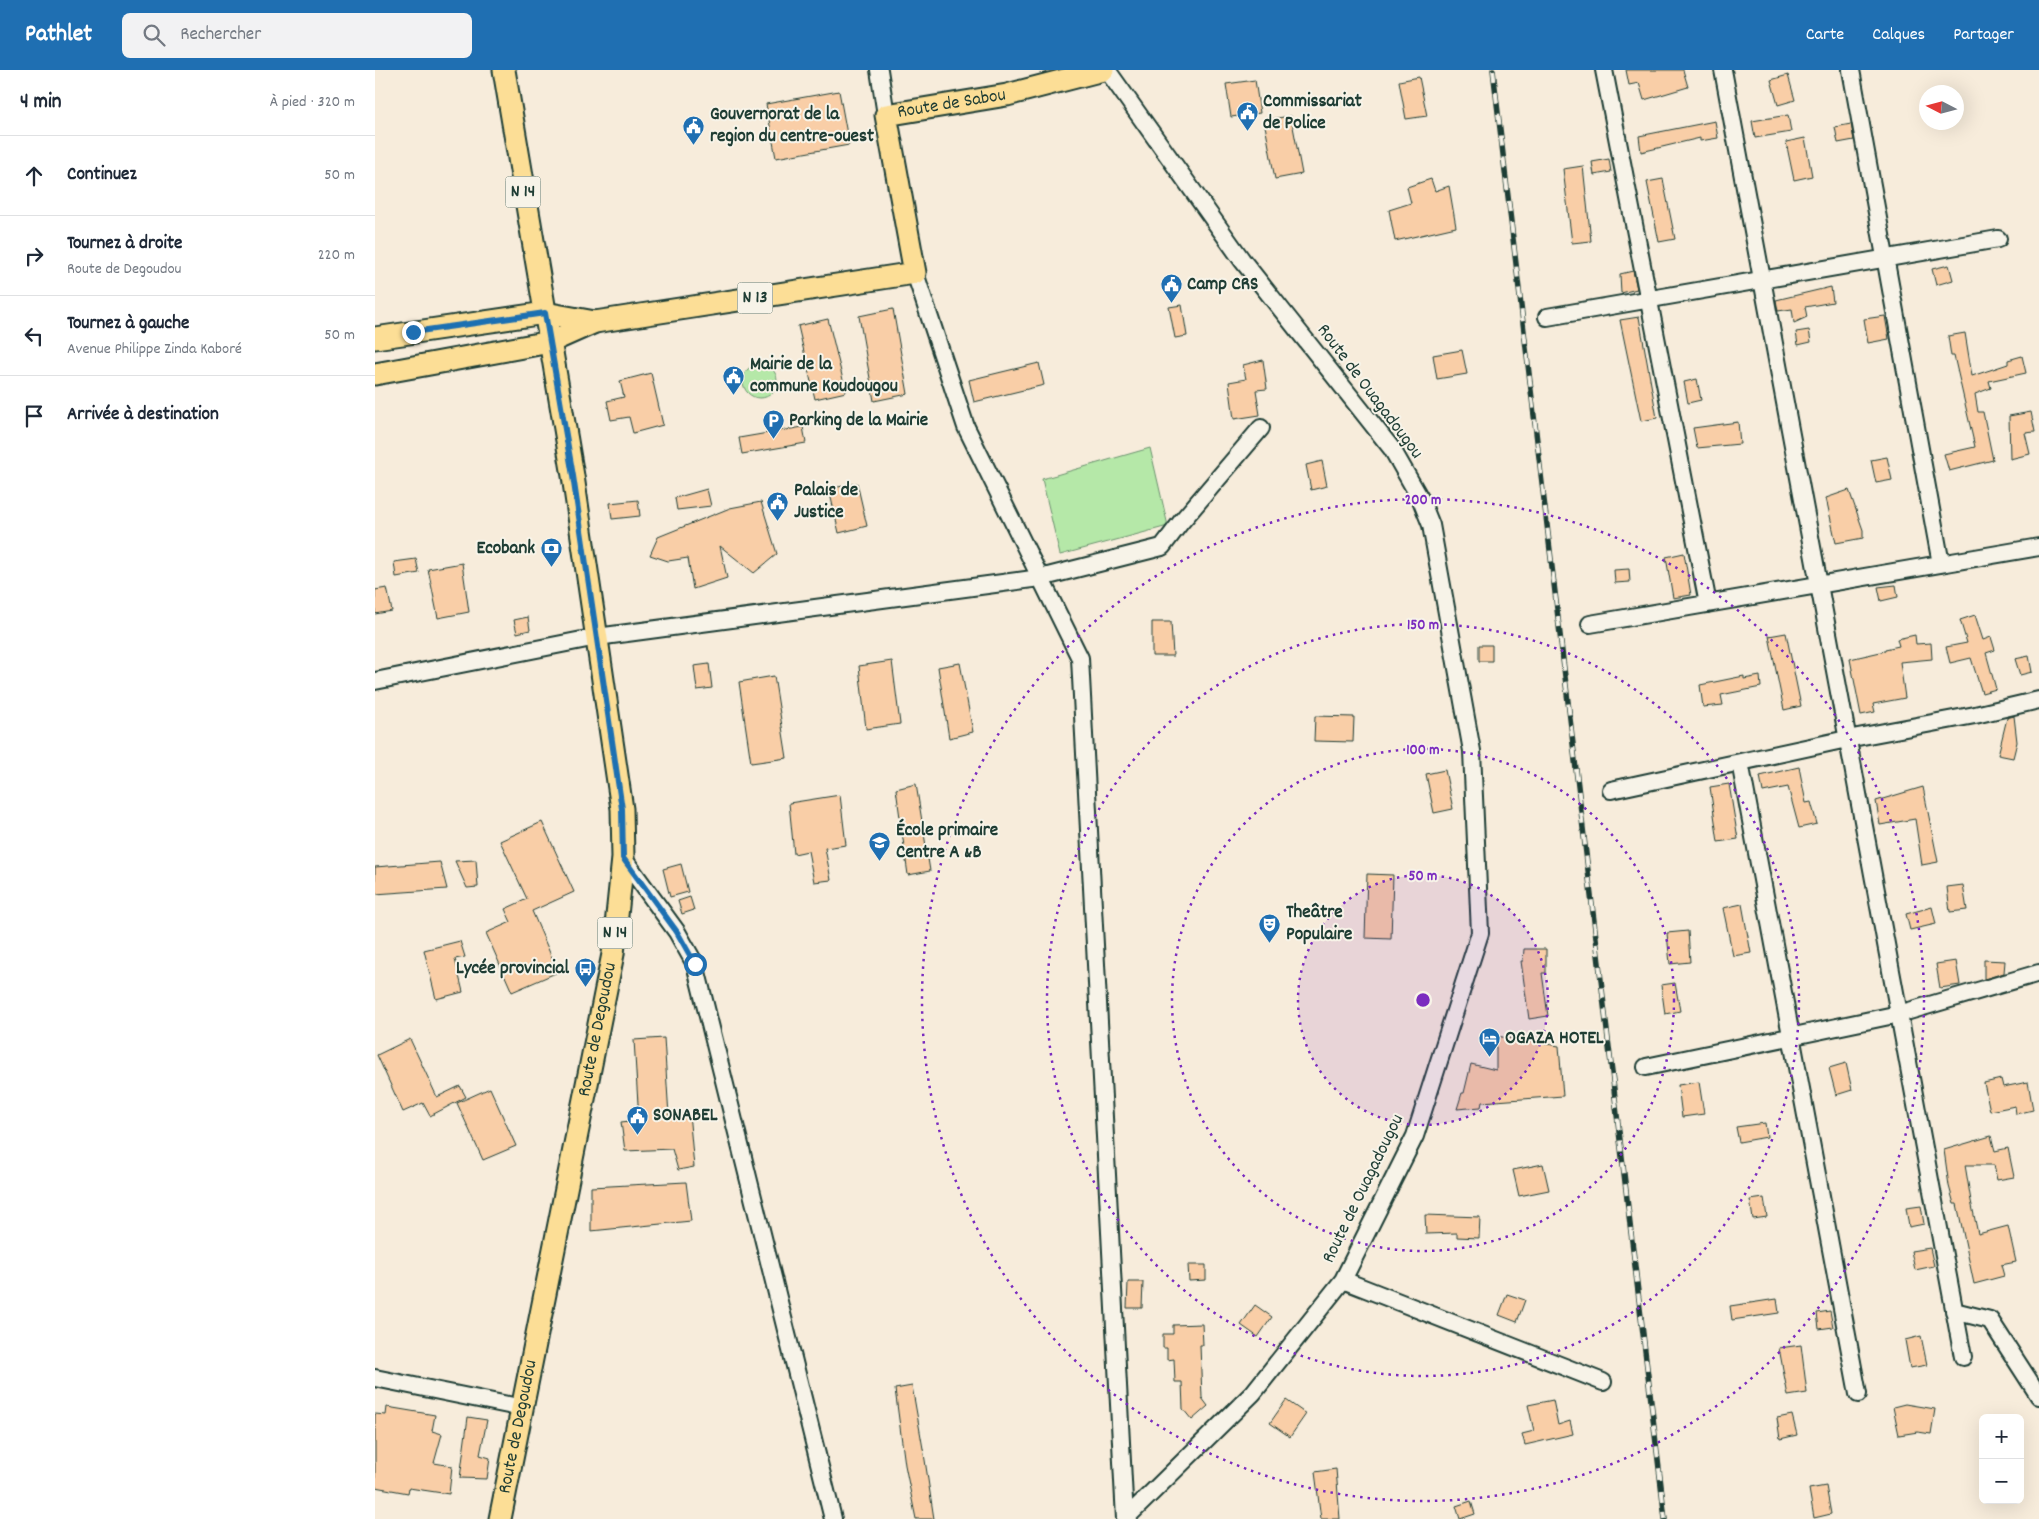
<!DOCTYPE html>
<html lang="fr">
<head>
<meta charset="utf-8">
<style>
	body { margin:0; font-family:Dekko,sans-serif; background:#f2f2f3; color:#1f2937 }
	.controls { position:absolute; right:15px; bottom:15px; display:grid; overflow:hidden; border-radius:8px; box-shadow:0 5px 20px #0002 }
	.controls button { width:45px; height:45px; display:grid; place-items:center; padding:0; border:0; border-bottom:1px solid #e0e1e3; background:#fff; color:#1f2937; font:25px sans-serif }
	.compass { position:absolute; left:1544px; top:15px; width:45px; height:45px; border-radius:50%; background:#fff; box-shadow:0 5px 20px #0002; rotate:276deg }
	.stop { position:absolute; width:15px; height:15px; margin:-11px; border:4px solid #1f6fb2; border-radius:50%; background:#fff }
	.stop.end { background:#1f6fb2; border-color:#fff; box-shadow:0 1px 5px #0008 }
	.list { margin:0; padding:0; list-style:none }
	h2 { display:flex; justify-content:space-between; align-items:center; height:65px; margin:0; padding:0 20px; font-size:21px }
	h2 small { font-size:16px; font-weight:400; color:#747a83 }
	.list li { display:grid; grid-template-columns:32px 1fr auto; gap:15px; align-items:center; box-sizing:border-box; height:80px; padding:0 20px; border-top:1px solid #e0e1e3 }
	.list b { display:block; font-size:19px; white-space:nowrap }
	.list p { margin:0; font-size:16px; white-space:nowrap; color:#747a83 }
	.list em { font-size:16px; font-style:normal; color:#747a83 }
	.icon { flex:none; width:28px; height:28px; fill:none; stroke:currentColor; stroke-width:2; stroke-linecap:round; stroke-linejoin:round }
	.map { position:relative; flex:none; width:1664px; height:1449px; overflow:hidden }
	header { display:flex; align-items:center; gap:30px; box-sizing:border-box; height:70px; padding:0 25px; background:#1f6fb2; color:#fff }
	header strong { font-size:24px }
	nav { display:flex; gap:28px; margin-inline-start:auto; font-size:18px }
	.search { width:350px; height:45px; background:#f2f2f3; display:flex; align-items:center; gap:12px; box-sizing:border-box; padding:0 18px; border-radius:8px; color:#747a83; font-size:19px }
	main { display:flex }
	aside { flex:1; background:#fff }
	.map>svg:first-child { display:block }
	.green { fill:#b5e8a8; stroke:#6a926e }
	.building { fill:#f9cea7; stroke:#1f3d34 }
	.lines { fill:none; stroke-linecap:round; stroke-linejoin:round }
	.minor-casing { stroke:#1f3d34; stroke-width:20 }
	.major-casing { stroke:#1f3d34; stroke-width:25 }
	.minor { stroke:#f7f3e8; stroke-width:16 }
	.major { stroke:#fcde96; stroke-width:21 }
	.rail-casing { stroke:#1f3d34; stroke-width:5.5 }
	.rail { stroke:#f7f3e8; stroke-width:4; stroke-dasharray:11; stroke-linecap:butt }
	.route { stroke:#1f6fb2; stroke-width:6 }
	.ring { fill:none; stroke:#7b2cbf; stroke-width:2.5; stroke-dasharray:2.5 5 }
	.labels { text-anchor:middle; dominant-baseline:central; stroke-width:4; stroke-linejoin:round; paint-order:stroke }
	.shield { fill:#f7f3e8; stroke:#60746a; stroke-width:1 }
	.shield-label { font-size:18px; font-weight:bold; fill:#1f3d34 }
	.poi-label { font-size:19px; font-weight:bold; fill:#1f3d34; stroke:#f7f3e8; text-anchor:start }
	.street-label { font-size:19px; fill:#1f3d34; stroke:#f7f3e8 }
	.centre { fill:#7b2cbf; stroke:#f7f3e8; stroke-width:2.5 }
	.ring-label { font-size:15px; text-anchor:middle; font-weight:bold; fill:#7b2cbf; stroke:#f7f3e8; stroke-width:4; stroke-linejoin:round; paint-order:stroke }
</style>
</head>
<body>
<header>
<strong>Pathlet</strong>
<div class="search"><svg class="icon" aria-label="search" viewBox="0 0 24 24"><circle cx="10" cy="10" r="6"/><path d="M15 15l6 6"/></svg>Rechercher</div>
<nav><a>Carte</a><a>Calques</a><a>Partager</a></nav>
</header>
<main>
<aside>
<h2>4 min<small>À pied · 320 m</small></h2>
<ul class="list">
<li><svg class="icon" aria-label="ahead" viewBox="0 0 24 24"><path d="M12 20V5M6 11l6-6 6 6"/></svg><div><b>Continuez</b></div><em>50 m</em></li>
<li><svg class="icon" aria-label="right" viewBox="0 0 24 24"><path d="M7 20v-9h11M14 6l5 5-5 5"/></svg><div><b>Tournez à droite</b><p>Route de Degoudou</p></div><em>220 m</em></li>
<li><svg class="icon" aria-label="left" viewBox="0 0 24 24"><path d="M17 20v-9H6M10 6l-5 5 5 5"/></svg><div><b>Tournez à gauche</b><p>Avenue Philippe Zinda Kaboré</p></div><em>50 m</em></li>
<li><svg class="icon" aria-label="arrive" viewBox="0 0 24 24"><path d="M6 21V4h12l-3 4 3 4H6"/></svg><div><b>Arrivée à destination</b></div></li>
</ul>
</aside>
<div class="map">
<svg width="1664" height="1449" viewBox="0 0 1664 1449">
	<rect width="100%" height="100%" fill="#f7ecdb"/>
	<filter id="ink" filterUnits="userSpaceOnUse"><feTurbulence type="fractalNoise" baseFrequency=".02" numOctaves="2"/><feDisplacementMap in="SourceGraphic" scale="10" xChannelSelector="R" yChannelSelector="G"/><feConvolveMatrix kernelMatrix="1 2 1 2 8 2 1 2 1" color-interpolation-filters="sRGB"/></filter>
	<g filter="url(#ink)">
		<path class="green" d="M368 311a17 17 0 1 1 34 0a17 17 0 1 1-34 0Z
			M775 378 793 456 685 485 667 409Z"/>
		<path class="building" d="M1251 0H1308L1313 17 1269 30 1264 13 1254 15Z
			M1413 5 1420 30 1403 35 1396 10Z
			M1044 7 1052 46 1031 49 1024 11Z
			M880 10 885 43 856 47 851 14Z
			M464 21 474 75 401 88 391 34Z
			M1413 45 1416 62 1380 68 1377 51Z
			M916 46 927 104 900 109 889 50Z
			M1340 51 1343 68 1325 71V68L1266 82 1264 66Z
			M1476 54 1479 70 1463 73 1460 57Z
			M1430 68 1437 106 1419 110 1411 72Z
			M1234 89 1236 102 1219 105 1217 92Z
			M1208 96 1216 171 1197 173 1188 99Z
			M1056 109 1060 121 1074 116 1081 157 1020 171 1014 140 1036 133 1032 117Z
			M1288 109 1300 169 1284 172 1272 112Z
			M1574 195 1578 210 1561 215 1557 199Z
			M1258 201 1262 219 1246 223 1245 204Z
			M1456 217 1458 232 1430 237 1432 247 1419 253 1417 239 1403 241 1401 230Z
			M807 235 812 266 800 268 794 237Z
			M518 239 533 324 499 331 484 246Z
			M1510 246 1514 269 1493 273 1489 249Z
			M1264 247 1282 348 1266 351 1245 250Z
			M453 249 471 322 440 329 423 256Z
			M1434 260 1436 272 1423 275 1421 262Z
			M1590 263 1597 306 1633 294V290L1647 286 1651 303 1614 311 1616 318 1600 324 1603 342H1608L1618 390 1574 401 1569 384 1600 377 1579 286H1576L1573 266Z
			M1087 280 1092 304 1062 309 1058 285Z
			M888 290 892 319 881 320 885 345 859 349 854 312 871 309 868 295Z
			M664 293 669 315 599 332 594 310Z
			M276 303 288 355 258 363 254 347 236 350 232 331 249 327 245 311Z
			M1322 309 1326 330 1313 333 1309 312Z
			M1656 342 1660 362 1650 363 1655 384 1635 389 1634 346Z
			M1363 352 1365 374 1322 378 1318 358Z
			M428 357 431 373 367 384 364 368Z
			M1512 387 1517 410 1501 413 1496 390Z
			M947 391 952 416 936 420 931 395Z
			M482 413 492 456 464 463 454 419Z
			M332 419 336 436 302 440 300 428Z
			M1474 420 1488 460V468L1461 473 1451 428Z
			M263 430 265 446 237 449 235 433Z
			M386 432 402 484 379 503 345 476 352 508 318 519 313 488 293 491 275 485 283 467 355 438Z
			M1309 483 1316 525 1298 528 1291 487Z
			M41 489 44 503 21 507 19 492Z
			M87 493 94 542 63 548 53 499Z
			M1254 499 1255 512 1240 513 1239 500Z
			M1521 515 1523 527 1506 531 1503 517Z
			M12 518 17 541 0 544V520Z
			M1600 545 1608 570 1616 567 1620 580 1611 583 1621 619 1607 623 1596 588 1575 593 1571 577 1592 573 1585 550Z
			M153 547 155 560 142 563 139 550Z
			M777 552H796L798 586H777Z
			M1411 563 1426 636 1409 640 1394 566Z
			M1540 565 1541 574 1556 573 1557 589 1525 592 1530 628 1498 634 1500 642 1486 645 1475 589 1510 581V579L1524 576 1522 569Z
			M1104 575H1117V591H1104Z
			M1654 586 1657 602 1645 605 1640 589Z
			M517 591 525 654 491 659 484 596Z
			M585 593 598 662 574 668 563 597Z
			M334 594 337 618 322 620 319 596Z
			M399 606 412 688 376 693 364 612Z
			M1369 606V609L1385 606 1386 617 1346 625 1348 635 1328 637 1325 615Z
			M940 646 979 647 978 672 939 671Z
			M1639 646 1642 672 1638 688 1623 685 1632 648Z
			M1424 697 1431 733 1436 732 1442 754 1424 758 1413 717 1388 722 1385 706Z
			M1070 700 1078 739 1059 743 1051 704Z
			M541 714 555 801 533 805 521 719Z
			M1354 714 1363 769 1343 772 1335 717Z
			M1548 717 1563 792 1547 795 1540 749 1505 755 1501 731Z
			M465 725 471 775 450 778 456 810 439 812 433 781 419 784 414 733Z
			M167 752 199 822 157 841 183 902 137 922 111 863 136 852 130 839 152 829 125 771Z
			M101 790 103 817 92 818 80 791Z
			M65 792 72 819 0 824V797Z
			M306 794 313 822 295 827 288 799Z
			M992 804 1018 805 1016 869 990 868Z
			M1588 815 1592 840 1575 842 1572 817Z
			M315 827 319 840 307 844 303 831Z
			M1367 834 1376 883 1358 886 1348 838Z
			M1557 837 1561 854 1535 860 1531 844Z
			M1313 861 1315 892 1295 894 1292 863Z
			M85 871 90 887 80 889 88 922 61 929 49 880Z
			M1149 879H1171V903H1167L1173 946 1154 949 1146 891H1148Z
			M1609 890 1630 891 1629 903 1609 909Z
			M1581 891 1585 915 1565 918 1561 894Z
			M1300 913 1305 941 1290 944 1286 915Z
			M1121 966 1184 976 1188 1026 1107 1032 1106 1037 1082 1039 1087 1023H1089L1096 994 1121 1000Z
			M289 968 294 1046 314 1043 319 1097 303 1100 297 1079 250 1081 246 1052 264 1050 259 970Z
			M35 969 62 1027 85 1016 91 1027 55 1046 48 1033 28 1042 2 985Z
			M1471 993 1477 1020 1461 1025 1454 998Z
			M1626 1009 1628 1017 1653 1012 1658 1040 1641 1044 1640 1036 1615 1041 1609 1013Z
			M1324 1012 1329 1044 1307 1047 1303 1015Z
			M115 1018 141 1076 108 1090 82 1033Z
			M1390 1053 1392 1067 1364 1072 1361 1057Z
			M1616 1066 1620 1081 1633 1078 1639 1107 1622 1110 1619 1095H1590L1596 1131 1603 1164 1633 1156 1641 1192 1626 1195 1629 1206 1599 1214 1582 1134H1579L1574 1116 1569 1080Z
			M1168 1094 1174 1120 1144 1126 1138 1100Z
			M311 1112 316 1151 216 1161V1117Z
			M1389 1128 1392 1147 1378 1149 1375 1130Z
			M1546 1136 1549 1154 1534 1157 1531 1138Z
			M1050 1145 1105 1147 1104 1168 1082 1167V1163L1051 1164Z
			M1555 1178 1559 1196 1540 1200 1536 1181Z
			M813 1195H831V1210L814 1211Z
			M753 1212H768L767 1238H752Z
			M1132 1224 1150 1230 1142 1252 1124 1245Z
			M1402 1229 1404 1243 1357 1250 1355 1236Z
			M880 1235 897 1247 883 1267 866 1255Z
			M1455 1241 1458 1257 1444 1259 1442 1243Z
			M827 1254 828 1275H825L827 1328 833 1336 817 1350 808 1339 807 1312H800L799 1289 792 1290V1278H788V1264H798V1255Z
			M1546 1266 1552 1295 1535 1298 1530 1270Z
			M1426 1275 1432 1323 1413 1326 1404 1278Z
			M537 1316 550 1390 559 1449H541L530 1395 520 1319Z
			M911 1330 931 1344 915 1367 895 1353Z
			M1178 1330 1183 1355 1195 1351 1198 1364 1150 1375 1147 1364 1159 1361 1153 1335Z
			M1530 1334 1560 1339 1556 1364 1543 1362 1524 1365 1518 1337Z
			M12 1337 60 1345 57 1361 67 1364 59 1393 77 1396 74 1424 34 1418 33 1423 0 1417V1344L11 1345Z
			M1417 1345 1422 1365 1405 1369 1402 1348Z
			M93 1347 112 1350 105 1385 115 1388 112 1409 85 1408Z
			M961 1399 965 1449H946L940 1402Z
			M1451 1416 1456 1444 1439 1448 1434 1419Z
			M1096 1431 1100 1444 1085 1449 1081 1436Z"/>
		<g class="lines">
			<defs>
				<path id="minor" d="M504 0 511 45
					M732 0 867 190 1017 379 1046 430 1056 455 1097 681 1105 863 1040 1066 968 1210 878 1323 750 1449
					M1229 0 1333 534
					M1348 0 1588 1287
					M1476 0 1566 494
					M540 203 591 357 705 588 750 1449
					M1172 247 1623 169
					M1215 554 1664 477
					M0 611 222 567 665 508 787 477 806 452 886 358
					M1365 692 1483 1324
					M1236 720 1472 669 1600 645 1664 630
					M248 788 302 862 320 894 458 1449
					M1271 997 1524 944 1664 903
					M968 1210 1228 1312
					M1579 1241 1615 1250 1664 1326
					M0 1308 148 1338"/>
				<g id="major">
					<path d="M0 268 170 243 220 252"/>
					<path id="s1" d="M0 304 175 272 220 252 540 203 511 45 632 25 728 0"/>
					<path id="s2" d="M125 1449 238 884 248 788 247 739 198 406 129 0"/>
				</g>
			</defs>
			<use href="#minor" class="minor-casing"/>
			<use href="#major" class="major-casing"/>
			<use href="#minor" class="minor"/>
			<use href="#major" class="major"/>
			<defs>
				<path id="rail" d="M1118 0 1290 1449"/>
			</defs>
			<use href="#rail" class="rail-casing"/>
			<use href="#rail" class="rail"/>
		</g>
	</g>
	<g class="lines" filter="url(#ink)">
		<path class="route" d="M38 262 170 243 198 406 247 739 248 788 302 862 320 894"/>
	</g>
	<circle cx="1048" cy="930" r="125" fill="#7b2cbf" fill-opacity=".12"/>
	<g class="ring">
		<circle cx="1048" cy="930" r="125"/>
		<circle cx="1048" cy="930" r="251"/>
		<circle cx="1048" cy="930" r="376"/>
		<circle cx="1048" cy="930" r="501"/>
	</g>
	<defs>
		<symbol id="civic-pin" viewBox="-11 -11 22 30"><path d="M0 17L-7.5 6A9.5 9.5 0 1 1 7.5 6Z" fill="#1f6fb2" stroke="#f7f3e8"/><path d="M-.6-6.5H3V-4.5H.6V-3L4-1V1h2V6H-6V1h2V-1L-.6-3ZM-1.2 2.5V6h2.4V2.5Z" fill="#fff"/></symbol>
		<symbol id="parking-pin" viewBox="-11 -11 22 30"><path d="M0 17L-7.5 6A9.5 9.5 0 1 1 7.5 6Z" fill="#1f6fb2" stroke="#f7f3e8"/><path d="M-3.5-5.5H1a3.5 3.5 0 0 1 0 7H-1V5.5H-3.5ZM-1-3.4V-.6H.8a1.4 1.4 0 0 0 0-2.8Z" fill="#fff"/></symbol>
		<symbol id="bank-pin" viewBox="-11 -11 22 30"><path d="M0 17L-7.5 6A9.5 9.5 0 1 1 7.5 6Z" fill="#1f6fb2" stroke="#f7f3e8"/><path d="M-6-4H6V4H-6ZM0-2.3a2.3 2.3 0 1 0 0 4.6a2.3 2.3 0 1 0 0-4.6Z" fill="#fff"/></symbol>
		<symbol id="school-pin" viewBox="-11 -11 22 30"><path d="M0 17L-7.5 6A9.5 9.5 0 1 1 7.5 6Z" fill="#1f6fb2" stroke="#f7f3e8"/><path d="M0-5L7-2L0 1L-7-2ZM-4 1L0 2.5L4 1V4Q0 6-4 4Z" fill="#fff"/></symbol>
		<symbol id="theatre-pin" viewBox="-11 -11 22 30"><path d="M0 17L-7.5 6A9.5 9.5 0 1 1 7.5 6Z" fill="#1f6fb2" stroke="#f7f3e8"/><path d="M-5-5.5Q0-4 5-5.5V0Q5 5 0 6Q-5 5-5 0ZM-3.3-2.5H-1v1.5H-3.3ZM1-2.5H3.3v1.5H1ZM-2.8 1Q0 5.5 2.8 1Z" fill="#fff"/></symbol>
		<symbol id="bus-pin" viewBox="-11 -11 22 30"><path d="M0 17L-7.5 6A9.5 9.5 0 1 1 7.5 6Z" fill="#1f6fb2" stroke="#f7f3e8"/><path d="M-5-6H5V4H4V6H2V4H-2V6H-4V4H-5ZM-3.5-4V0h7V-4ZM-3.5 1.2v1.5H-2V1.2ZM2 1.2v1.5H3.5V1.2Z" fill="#fff"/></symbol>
		<symbol id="hotel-pin" viewBox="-11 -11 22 30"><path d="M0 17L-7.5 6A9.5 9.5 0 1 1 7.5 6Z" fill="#1f6fb2" stroke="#f7f3e8"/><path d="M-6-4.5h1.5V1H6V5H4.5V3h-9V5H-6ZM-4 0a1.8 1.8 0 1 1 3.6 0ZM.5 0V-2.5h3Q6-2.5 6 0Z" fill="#fff"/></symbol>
	</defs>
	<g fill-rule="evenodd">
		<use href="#civic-pin" x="860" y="30" width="25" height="34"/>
		<use href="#civic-pin" x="306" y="44" width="25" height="34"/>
		<use href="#civic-pin" x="784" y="202" width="25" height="34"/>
		<use href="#civic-pin" x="346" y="294" width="25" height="34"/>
		<use href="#parking-pin" x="386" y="338" width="25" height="34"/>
		<use href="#civic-pin" x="390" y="420" width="25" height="34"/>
		<use href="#bank-pin" x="164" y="466" width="25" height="34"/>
		<use href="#school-pin" x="492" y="760" width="25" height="34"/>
		<use href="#theatre-pin" x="882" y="842" width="25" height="34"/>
		<use href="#bus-pin" x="198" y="886" width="25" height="34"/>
		<use href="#hotel-pin" x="1102" y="956" width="25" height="34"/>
		<use href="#civic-pin" x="250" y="1034" width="25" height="34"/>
	</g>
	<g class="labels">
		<g class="shield">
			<rect x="130.5" y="106.5" width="35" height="31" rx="4"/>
			<rect x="362.5" y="212.5" width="35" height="31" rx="4"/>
			<rect x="222.5" y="847.5" width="35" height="31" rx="4"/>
		</g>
		<g class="shield-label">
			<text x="148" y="122">N 14</text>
			<text x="380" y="228">N 13</text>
			<text x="240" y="863">N 14</text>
		</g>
		<g class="poi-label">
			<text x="888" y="32">Commissariat<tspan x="888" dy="22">de Police</tspan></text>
			<text x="335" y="45">Gouvernorat de la<tspan x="335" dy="22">region du centre-ouest</tspan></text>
			<text x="812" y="215">Camp CRS</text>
			<text x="375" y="295">Mairie de la<tspan x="375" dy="22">commune Koudougou</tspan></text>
			<text x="414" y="351">Parking de la Mairie</text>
			<text x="419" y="421">Palais de<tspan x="419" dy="22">Justice</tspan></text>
			<text x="160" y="479" text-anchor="end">Ecobank</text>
			<text x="521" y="761">École primaire<tspan x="521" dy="22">Centre A &amp;B</tspan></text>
			<text x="911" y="843">Theâtre<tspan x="911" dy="22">Populaire</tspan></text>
			<text x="194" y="899" text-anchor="end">Lycée provincial</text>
			<text x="1130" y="969">OGAZA HOTEL</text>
			<text x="278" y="1046">SONABEL</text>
		</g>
		<g class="street-label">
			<text stroke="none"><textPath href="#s1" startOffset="778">Route de Sabou</textPath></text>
			<text transform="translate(994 322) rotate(53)">Route de Ouagadougou</text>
			<text stroke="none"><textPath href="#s2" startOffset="499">Route de Degoudou</textPath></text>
			<text transform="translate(989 1119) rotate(-64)">Route de Ouagadougou</text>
			<text stroke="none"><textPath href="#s2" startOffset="94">Route de Degoudou</textPath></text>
		</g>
	</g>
	<circle cx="1048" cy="930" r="8" class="centre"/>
	<g class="ring-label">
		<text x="1048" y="434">200 m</text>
		<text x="1048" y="559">150 m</text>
		<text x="1048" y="684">100 m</text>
		<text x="1048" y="810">50 m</text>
	</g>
</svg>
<div class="controls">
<button>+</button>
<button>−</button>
</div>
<svg class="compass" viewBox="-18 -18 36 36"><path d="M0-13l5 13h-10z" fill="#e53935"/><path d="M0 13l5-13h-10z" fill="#747a83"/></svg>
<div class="stop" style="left:320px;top:894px"></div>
<div class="stop end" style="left:38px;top:262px"></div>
</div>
</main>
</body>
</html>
